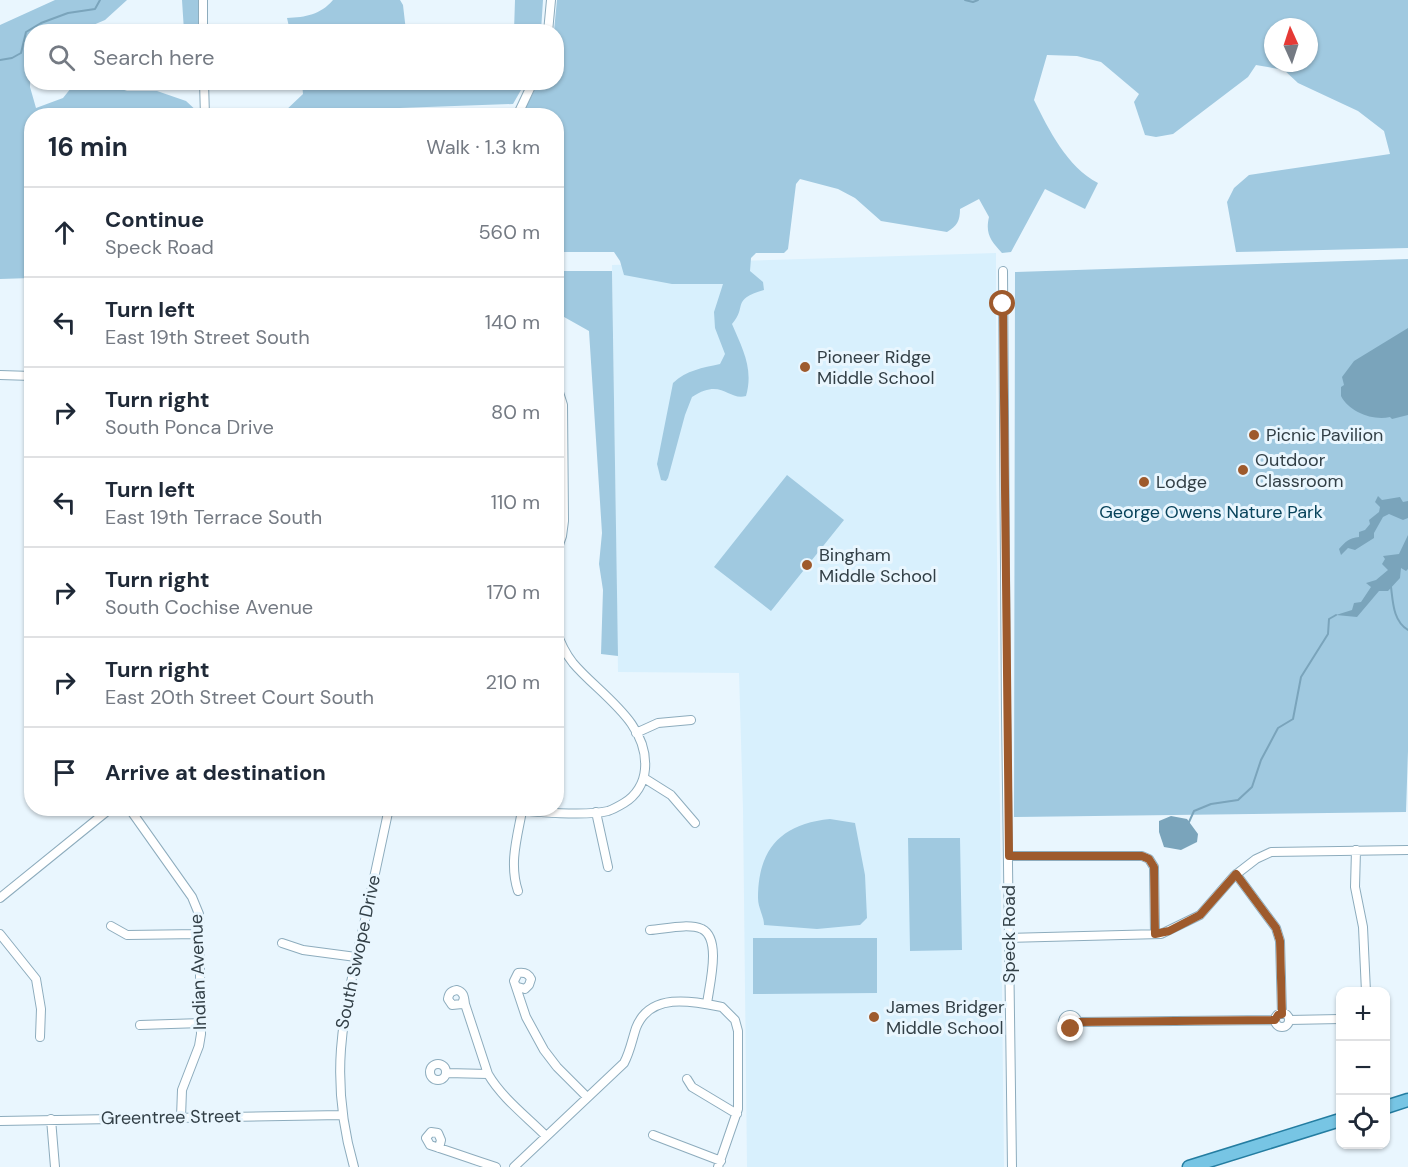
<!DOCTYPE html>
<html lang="en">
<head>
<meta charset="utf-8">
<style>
	body { margin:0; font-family:"DM Sans",sans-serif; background:#f6f6f7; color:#1f2937 }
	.controls { position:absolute; right:18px; bottom:18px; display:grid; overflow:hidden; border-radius:12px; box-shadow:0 2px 4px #0004 }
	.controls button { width:54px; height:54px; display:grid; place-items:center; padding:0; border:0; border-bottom:2px solid #e0e1e3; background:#fff; color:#1f2937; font:30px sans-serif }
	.compass { position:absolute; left:1264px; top:18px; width:54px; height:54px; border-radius:50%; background:#fff; box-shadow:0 2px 4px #0004; rotate:357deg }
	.stop { position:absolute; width:18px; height:18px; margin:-14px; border:4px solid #9e5a2c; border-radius:50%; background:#fff }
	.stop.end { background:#9e5a2c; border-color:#fff; box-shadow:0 2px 6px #0008 }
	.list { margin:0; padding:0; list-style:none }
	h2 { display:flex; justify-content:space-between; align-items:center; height:78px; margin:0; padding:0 24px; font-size:26px }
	h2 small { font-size:20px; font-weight:400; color:#747a83 }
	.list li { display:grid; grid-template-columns:39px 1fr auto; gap:18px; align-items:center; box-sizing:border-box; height:90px; padding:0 24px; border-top:2px solid #e0e1e3 }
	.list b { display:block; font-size:22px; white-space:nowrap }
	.list p { margin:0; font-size:20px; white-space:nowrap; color:#747a83 }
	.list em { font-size:20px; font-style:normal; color:#747a83 }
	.icon { flex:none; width:33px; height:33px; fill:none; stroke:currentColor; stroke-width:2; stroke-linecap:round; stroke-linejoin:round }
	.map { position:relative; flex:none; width:1408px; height:1167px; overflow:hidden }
	.search { position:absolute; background:#fff; box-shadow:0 2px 4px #0004; left:24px; top:24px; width:540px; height:66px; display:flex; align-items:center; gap:15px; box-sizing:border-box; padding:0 21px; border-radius:24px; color:#747a83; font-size:22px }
	.panel { position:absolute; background:#fff; box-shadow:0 2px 4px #0004; left:24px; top:108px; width:540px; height:708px; border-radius:24px }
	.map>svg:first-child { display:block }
	.built { fill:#d8f0fd }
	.green { fill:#a0c9e0; fill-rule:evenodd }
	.water { fill:#7aa4bb }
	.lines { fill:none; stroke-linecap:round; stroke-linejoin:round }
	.stream { stroke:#7aa4bb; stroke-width:2 }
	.minor-casing { stroke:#8dacbd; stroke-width:10 }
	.primary-casing { stroke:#247da1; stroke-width:15 }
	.minor { stroke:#fff; stroke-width:8 }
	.primary { stroke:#77c5e4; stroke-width:12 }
	.route { stroke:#9e5a2c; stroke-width:8 }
	.poi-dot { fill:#9e5a2c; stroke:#e9f6fe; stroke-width:2 }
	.labels { text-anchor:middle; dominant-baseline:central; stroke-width:6; stroke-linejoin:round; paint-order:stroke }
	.poi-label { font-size:18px; fill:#323f46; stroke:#e9f6fe; text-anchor:start }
	.park-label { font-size:18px; fill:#08435b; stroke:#e9f6fe }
	.street-label { font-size:18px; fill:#323f46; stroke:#e9f6fe }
</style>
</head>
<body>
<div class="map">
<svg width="1408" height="1167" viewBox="0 0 1408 1167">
	<rect width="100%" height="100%" fill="#e9f6fe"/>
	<path class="built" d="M996 253V463L1004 1167H747L743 809 739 673 618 672 612 265Z"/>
	<path class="green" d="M55 0H127L105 20 79 31 32 32 30 87 36 108 63 98 75 83H106L127 91H157L186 101 199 113V115L32 116V245L25 266 31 267V278L0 279V25Z
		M182 0H198V31H184Z
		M333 0H400L403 5 406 31H290L287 18C306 17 320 15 333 0Z
		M515 0H543L541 31H514Z
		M557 0H1408V248L1236 252 1227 202 1234 188 1249 175 1390 154 1384 131 1358 111 1298 83 1284 70 1256 65 1248 77 1173 134 1156 137 1145 135 1134 102 1139 94 1101 62 1077 56 1047 55 1034 100C1049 130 1067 167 1098 183L1085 209 1045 189 1011 252 1002 253C991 241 985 234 989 217L979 199 960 209C960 221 957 226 947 232L881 221 855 198 838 189 800 179 796 184 788 249 784 253H756L751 258 750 271 763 282 764 290C730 300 748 306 732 324 742 348 754 368 746 396 728 401 722 377 692 397L685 415 668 478 666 481 661 480 657 464 673 383C687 370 702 368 720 364L725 354 715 328 714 312 723 284H672L624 275 620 261 614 252H557L556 181 559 168H556V116L522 115 538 83 556 82V32L554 31ZM1273 27H1309V63H1273Z
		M302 83V82L525 83 513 104 399 108V115H284L283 113 303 94Z
		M1408 259V751L1406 812 1014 817 1015 272Z
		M557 271H612L618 656 601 654 603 590 599 564 602 533 589 331 557 313Z
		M787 475 844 520 771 611 714 567Z
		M830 819 855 823 865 875 867 918 860 925 817 929 764 925C764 916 758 908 758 898 758 849 781 824 830 819Z
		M908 838H960L962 950 910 951Z
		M753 938H877V993L753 994Z"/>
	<path class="water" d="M1408 328V415L1392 419 1390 417C1373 421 1349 412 1341 396V387L1344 385 1342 377 1354 361Z
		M1378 496 1382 500 1400 497 1403 502 1408 501V518L1403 520 1389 514 1383 517 1374 533V538L1355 550 1348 548 1341 555 1339 549C1346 541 1349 538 1359 537V532L1365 530 1370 524 1369 520 1379 512 1380 507 1375 502Z
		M1408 535V569L1406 571 1401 568 1400 578 1388 591H1379L1357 617 1336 615 1352 610 1354 603 1361 602 1371 587 1366 583 1376 580 1388 570 1382 564 1385 559 1383 556 1399 554Z
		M1171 816 1187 819 1198 834 1197 842 1181 850 1164 847 1159 832V821Z"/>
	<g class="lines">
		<path class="stream" d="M965 0 973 2 978 0
			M0 60 12 58 21 53 26 32 41 23 68 13 95 9 100 0
			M1391 587C1393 602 1393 621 1408 630
			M1189 822 1194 811 1211 804 1238 800 1252 787 1261 760 1278 728 1293 719 1301 677 1328 634 1329 619 1336 615"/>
		<defs>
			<path id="minor" d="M203 0V32
				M548 32 551 0
				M204 82 205 116
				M517 116 533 82
				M1003 271 1006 713 1012 1167
				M0 375 32 376
				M556 383 563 405 564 521 562 536 556 553
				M636 733 658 723 691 720
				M644 778 671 795 695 823
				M129 808 192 897 199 914 201 1034 199 1046 182 1090 181 1117
				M512 808C532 813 588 816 608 811 614 809 619 806 624 803 636 796 644 783 645 769 649 722 599 694 573 663 565 653 560 642 556 630
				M596 812 608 867
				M1356 850 1355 887 1363 927 1366 992
				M1009 856H1142L1149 859 1154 867 1155 934
				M1236 874 1276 928 1280 941 1282 1014
				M518 891C509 864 517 838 522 811
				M0 898 111 808
				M111 926 127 935 200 934
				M650 930C665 929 688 923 702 929 722 939 709 986 707 1004
				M0 934 36 979 41 1009 40 1037
				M1009 938 1161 934 1200 915 1234 876 1256 859 1271 852 1408 850
				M282 943 303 950 356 957
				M518 987 525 989 529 985 531 979C528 973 524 972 518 973L514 981 526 1017 544 1050 557 1067 587 1097
				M464 998 462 1004 452 1005 448 999C449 993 451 991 457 990 464 992 464 997 465 1004L488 1074C502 1098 526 1116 546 1136
				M1275 1020a7 7 0 1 1 14 0a7 7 0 1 1-14 0Z
				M1063 1022a7 7 0 1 1 14 0a7 7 0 1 1-14 0Z
				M1289 1020 1340 1019
				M1078 1022 1275 1020
				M140 1025 202 1023
				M430 1072a8 8 0 1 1 16 0a8 8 0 1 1-16 0Z
				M447 1073 488 1074
				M687 1079 692 1087 737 1114
				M51 1119 55 1167
				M0 1121 342 1115
				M653 1135 721 1161
				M439 1148 441 1140 438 1133 431 1132 426 1138 430 1145C452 1152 474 1160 496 1167
				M354 1167C327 1073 344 1012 365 920 373 883 381 846 389 808
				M514 1167 624 1063C630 1052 632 1040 636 1028 650 992 692 1001 722 1007L735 1020 738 1031V1109L718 1167"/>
			<path id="primary" d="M1386 1107 1408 1100
				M1189 1167 1340 1120"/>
		</defs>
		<use href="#minor" class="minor-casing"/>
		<use href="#primary" class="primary-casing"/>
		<use href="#minor" class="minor"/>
		<use href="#primary" class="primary"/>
	</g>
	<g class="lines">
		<path class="route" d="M1003 304 1009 856H1142L1149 859 1154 867 1155 934 1169 931 1200 915 1236 874 1276 928 1280 941 1282 1014 1278 1015 1275 1020 1078 1022 1076 1027 1071 1029"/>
	</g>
	<g class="poi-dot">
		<circle cx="805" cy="367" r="6"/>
		<circle cx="1254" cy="435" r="6"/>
		<circle cx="1243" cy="470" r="6"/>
		<circle cx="1144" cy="482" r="6"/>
		<circle cx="807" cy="565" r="6"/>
		<circle cx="874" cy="1017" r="6"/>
	</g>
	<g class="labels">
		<g class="poi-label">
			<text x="817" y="357">Pioneer Ridge<tspan x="817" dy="21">Middle School</tspan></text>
			<text x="1266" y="435">Picnic Pavilion</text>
			<text x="1255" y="460">Outdoor<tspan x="1255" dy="21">Classroom</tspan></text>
			<text x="1156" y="482">Lodge</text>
			<text x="819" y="555">Bingham<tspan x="819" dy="21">Middle School</tspan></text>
			<text x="886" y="1007">James Bridger<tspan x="886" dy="21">Middle School</tspan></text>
		</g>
		<g class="park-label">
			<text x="1211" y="512">George Owens Nature Park</text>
		</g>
		<g class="street-label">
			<text transform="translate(1009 934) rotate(-90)">Speck Road</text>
			<text transform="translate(358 952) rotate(-78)">South Swope Drive</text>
			<text transform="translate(198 972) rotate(-92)">Indian Avenue</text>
			<text transform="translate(171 1117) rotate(-1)">Greentree Street</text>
		</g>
	</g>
</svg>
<div class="controls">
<button>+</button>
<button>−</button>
<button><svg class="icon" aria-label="locate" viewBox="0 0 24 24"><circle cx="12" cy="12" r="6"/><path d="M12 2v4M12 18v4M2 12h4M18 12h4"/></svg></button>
</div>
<svg class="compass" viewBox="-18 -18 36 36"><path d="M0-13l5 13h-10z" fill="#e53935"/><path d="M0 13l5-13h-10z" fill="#747a83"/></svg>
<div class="stop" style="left:1003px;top:304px"></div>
<div class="stop end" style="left:1071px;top:1029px"></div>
<div class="search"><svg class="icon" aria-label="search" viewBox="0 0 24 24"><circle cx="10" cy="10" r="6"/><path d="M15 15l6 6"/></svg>Search here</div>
<section class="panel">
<h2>16 min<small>Walk · 1.3 km</small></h2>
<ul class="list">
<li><svg class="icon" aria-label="ahead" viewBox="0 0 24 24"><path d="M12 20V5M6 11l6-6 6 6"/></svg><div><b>Continue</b><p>Speck Road</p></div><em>560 m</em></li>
<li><svg class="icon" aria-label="left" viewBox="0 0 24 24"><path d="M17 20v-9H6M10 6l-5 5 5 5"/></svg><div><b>Turn left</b><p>East 19th Street South</p></div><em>140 m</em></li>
<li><svg class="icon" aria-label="right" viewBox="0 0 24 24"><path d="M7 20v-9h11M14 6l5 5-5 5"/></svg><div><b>Turn right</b><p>South Ponca Drive</p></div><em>80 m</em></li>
<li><svg class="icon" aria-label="left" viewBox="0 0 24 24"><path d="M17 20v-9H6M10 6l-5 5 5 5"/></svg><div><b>Turn left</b><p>East 19th Terrace South</p></div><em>110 m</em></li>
<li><svg class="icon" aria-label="right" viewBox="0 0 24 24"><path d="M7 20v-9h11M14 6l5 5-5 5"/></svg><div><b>Turn right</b><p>South Cochise Avenue</p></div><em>170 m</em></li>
<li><svg class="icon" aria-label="right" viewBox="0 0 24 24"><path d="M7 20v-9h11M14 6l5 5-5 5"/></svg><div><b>Turn right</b><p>East 20th Street Court South</p></div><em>210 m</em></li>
<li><svg class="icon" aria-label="arrive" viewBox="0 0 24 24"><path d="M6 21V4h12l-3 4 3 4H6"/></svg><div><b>Arrive at destination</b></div></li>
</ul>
</section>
</div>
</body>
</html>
